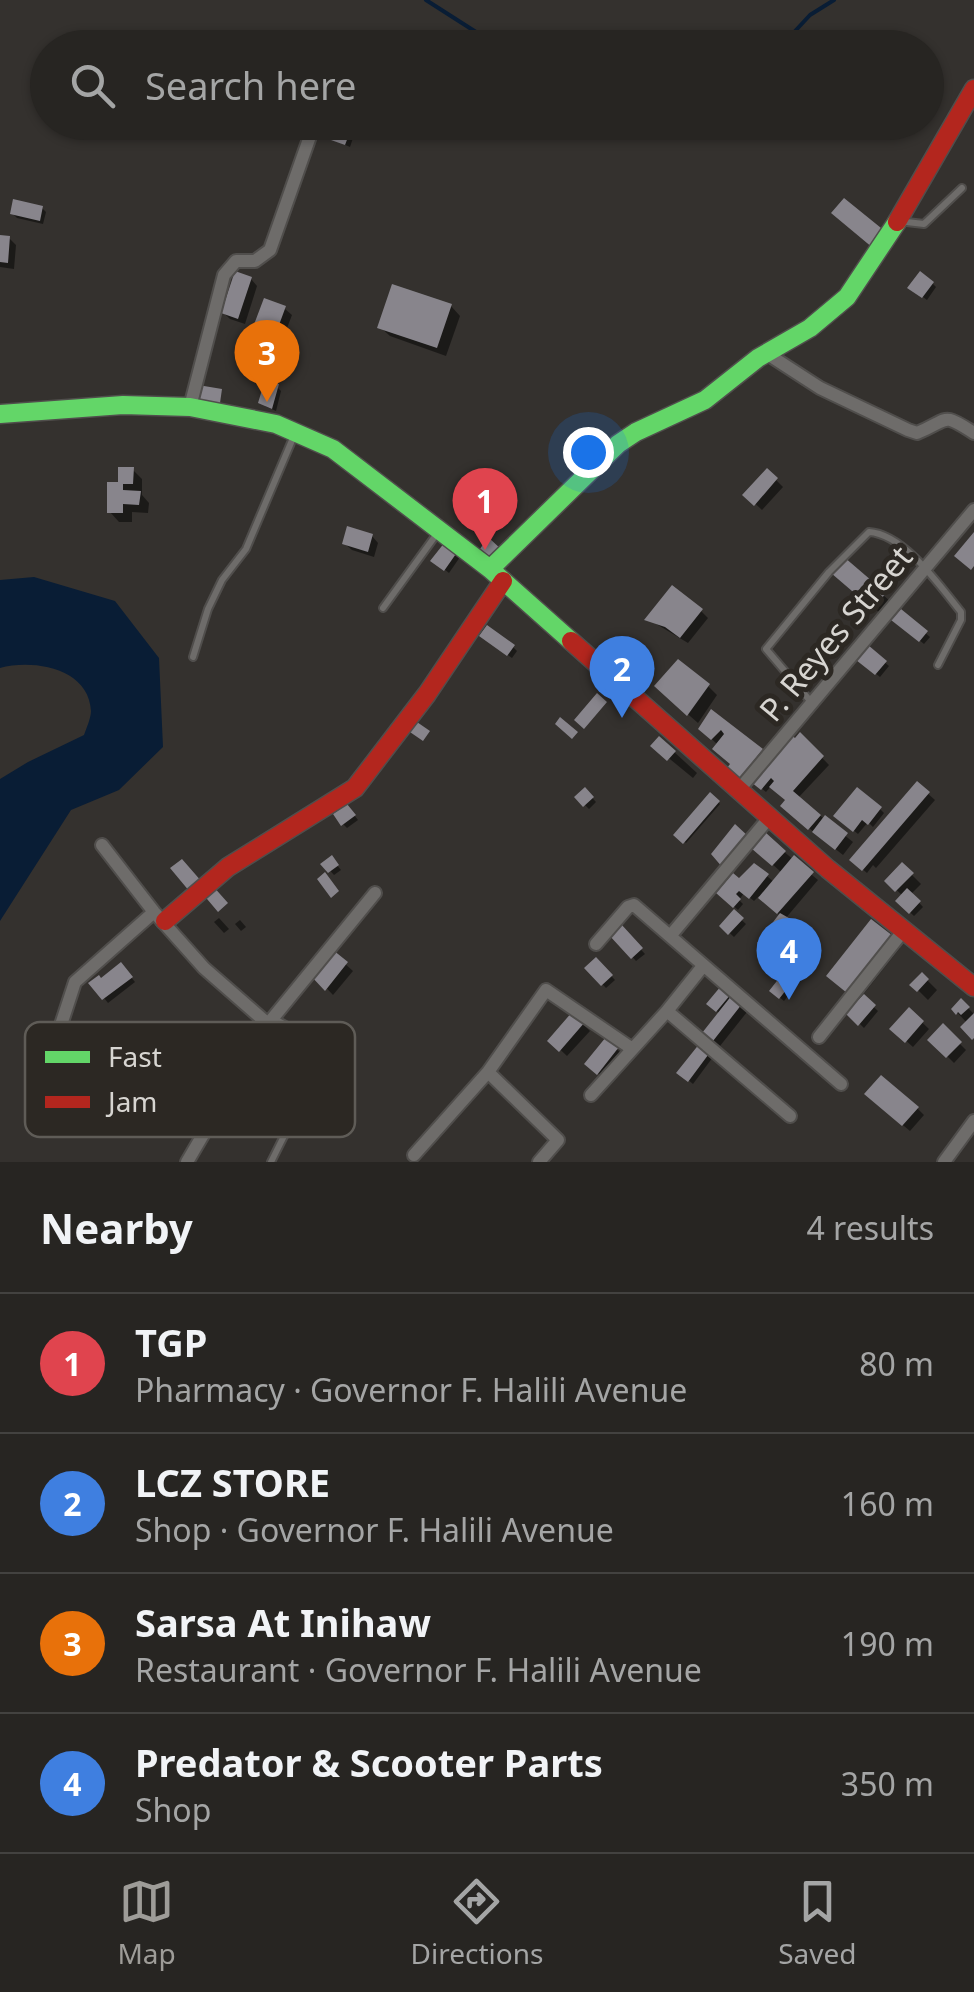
<!DOCTYPE html>
<html lang="en">
<head>
<meta charset="utf-8">
<style>
	body { margin:0; font-family:"Noto Sans",sans-serif; background:#33312f; color:#f1f3f6 }
	.you { position:absolute; left:588px; top:452px; width:35px; height:35px; margin:-25px; border:8px solid #fff; border-radius:50%; background:#1a73e8; box-shadow:0 0 0 15px #1a73e833 }
	.badge { display:grid; place-items:center; width:65px; height:65px; border-radius:50%; background:#9e9c98; color:#fff; font-size:32px; font-weight:700 }
	.pin { position:absolute; translate:-50% -82px; filter:drop-shadow(0 2px 5px #0008) }
	.pin::after { content:''; position:absolute; top:52px; width:35px; height:30px; background:inherit; clip-path:polygon(0 0,100% 0,50% 100%) }
	.list { margin:0; padding:0; list-style:none }
	h2 { display:flex; justify-content:space-between; align-items:center; height:130px; margin:0; padding:0 40px; font-size:42px }
	h2 small { font-size:32px; font-weight:400; color:#a4a5a5 }
	.list li { display:grid; grid-template-columns:65px 1fr auto; gap:30px; align-items:center; box-sizing:border-box; height:140px; padding:0 40px; border-top:2px solid #434240 }
	.list b { display:block; font-size:38px; white-space:nowrap }
	.list p { margin:0; font-size:32px; white-space:nowrap; color:#a4a5a5 }
	.list em { font-size:32px; font-style:normal; color:#a4a5a5 }
	.icon { flex:none; width:55px; height:55px; fill:none; stroke:currentColor; stroke-width:2; stroke-linecap:round; stroke-linejoin:round }
	.map { position:relative; flex:none; width:974px; height:1162px; overflow:hidden }
	.search { position:absolute; background:#272522; box-shadow:0 2px 8px #0004; left:30px; right:30px; top:30px; height:110px; display:flex; align-items:center; gap:25px; box-sizing:border-box; padding:0 35px; border-radius:55px; color:#a4a5a5; font-size:38px }
	.sheet { height:690px; background:#272522 }
	nav { display:flex; justify-content:space-around; align-items:center; box-sizing:border-box; height:140px; border-top:2px solid #434240; background:#272522; font-size:28px; color:#a4a5a5 }
	nav a { display:grid; justify-items:center; gap:5px }
	nav .on { color:#9e9c98 }
	.map>svg:first-child { display:block }
	.water { fill:#091d35 }
	.shadow { fill:#0007 }
	.lines { fill:none; stroke-linecap:round; stroke-linejoin:round }
	.stream { stroke:#091d35; stroke-width:4 }
	.building { fill:#88858c }
	.lane-casing { stroke:#504e4c; stroke-width:10 }
	.street-casing { stroke:#504e4c; stroke-width:16 }
	.fast-casing { stroke:#504e4c; stroke-width:21 }
	.jam-casing { stroke:#504e4c; stroke-width:21 }
	.lane { stroke:#6e6c6a; stroke-width:6 }
	.street { stroke:#6e6c6a; stroke-width:12 }
	.fast { stroke:#63d668; stroke-width:18 }
	.jam { stroke:#b3261e; stroke-width:18 }
	.labels { text-anchor:middle; dominant-baseline:central; stroke-width:10; stroke-linejoin:round; paint-order:stroke }
	.street-label { font-size:32px; fill:#d7d5d1; stroke:#2c2823 }
	.key { fill:#2c2823; stroke:#5f5c57; stroke-width:2.5 }
	.key-label { font-size:28px; fill:#d7d5d1 }
</style>
</head>
<body>
<div class="map">
<svg width="974" height="1162" viewBox="0 0 974 1162">
	<rect width="100%" height="100%" fill="#34312e"/>
	<path class="water" d="M34 577 115 601 159 658 163 747 119 790 71 810 0 921V779L28 762 84 735C86 729 91 718 91 711 89 668 33 659 0 668V580Z"/>
	<path class="shadow" d="M282 122H308L305 138 284 131 280 127Z
		M320 134H349L353 138 350 147Z
		M42 208 46 212 43 224 17 218 13 214Z
		M0 237 9 238 16 245 14 269 0 267Z
		M251 279 257 286 245 324 230 319 224 313Z
		M932 283 936 287 927 300 915 291Z
		M451 306 460 316 446 356 390 336 380 327Z
		M285 309 292 315 279 349 260 341 253 334Z
		M277 387 281 391 276 411 265 406Z
		M132 469 142 479V495L149 503 148 513 132 512V522H119L110 512 120 485Z
		M767 471 783 487 762 510 746 495Z
		M372 536 378 543 374 557 352 550 345 544Z
		M445 545 460 557 449 573 433 560Z
		M845 561 891 602 881 614 841 579Z
		M701 611 708 618 688 643 648 619Z
		M901 612 930 637 924 644 895 620Z
		M486 640 513 647 517 651 512 658Z
		M869 649 889 666 880 677 859 660Z
		M708 686 717 695 698 723 666 695Z
		M730 724 765 755 745 780 730 767 733 764 718 745 701 729Z
		M800 735 829 765 798 798 853 842 843 855 790 813 788 801 771 786 766 792 754 782Z
		M660 739 697 773 693 778 654 746Z
		M917 784 935 800 876 868 873 865 867 873 852 860Z
		M585 790 596 802 589 809 577 797Z
		M710 795 720 804 686 843 676 835Z
		M880 809 884 813 873 827 868 822 858 834 836 816Z
		M351 811 358 820 347 828 343 824Z
		M735 827 755 847 765 836 818 880 785 919 808 934 805 941 807 943 794 952 799 956 794 963 791 961 789 965 760 942 781 916 759 896 754 901 744 893 739 900 743 904 738 910 719 893 734 877 739 881 755 866 774 882 782 873 753 846 731 873 728 870 714 854Z
		M331 858 341 870 334 875 324 864Z
		M902 865 921 884 911 894 923 907 914 916 898 901 903 896 887 881Z
		M734 913 746 924 734 937 722 926Z
		M219 918 229 929 224 933 214 922Z
		M240 920 246 927 241 931 235 924Z
		M621 928 645 954 636 961 613 935Z
		M891 938 900 948 862 996 878 1011 864 1028 849 1013 859 1002 838 985Z
		M333 953 353 971 333 995 315 976Z
		M596 960 615 980 606 988 587 968Z
		M121 965 135 982 108 1003 92 983 101 981Z
		M922 975 937 990 928 1000 913 985Z
		M781 981 792 991 784 1001 772 991Z
		M722 990 747 1012 720 1046 712 1039 720 1014 710 1004Z
		M961 1001 974 1014V1038L963 1027 967 1023 954 1009Z
		M909 1010 929 1029 913 1047 893 1029Z
		M573 1015 590 1031 567 1056 550 1040Z
		M943 1027 966 1050 954 1063 931 1040Z
		M607 1040 624 1056 605 1079 594 1070Z
		M709 1053 713 1057 693 1084 680 1073Z
		M874 1101 917 1108 924 1115 910 1131Z"/>
	<g class="lines">
		<path class="stream" d="M426 0 501 48
			M774 48 784 43 810 15 834 0"/>
	</g>
	<path class="building" d="M279 122H305L301 136 278 127Z
		M322 122 350 132 345 145 317 135Z
		M844 198 886 232 873 248 831 213Z
		M13 199 43 206 40 221 10 214Z
		M0 235 10 236 8 263 0 262Z
		M235 271 252 277 238 319 221 313Z
		M920 271 934 282 922 298 907 288Z
		M392 284 452 304 437 348 377 328Z
		M264 298 286 306 272 344 250 335Z
		M265 380 279 384 272 409 258 403Z
		M198 385 222 389 220 403 196 399Z
		M118 467H134L133 484H123V490L141 491 139 505 123 504V513H107V482H118Z
		M767 468 778 478 754 506 742 495Z
		M347 526 373 534 368 552 342 544Z
		M974 532V566L971 570 954 556Z
		M488 537 503 551 493 560 480 549Z
		M445 542 458 551 444 571 430 561Z
		M844 557 886 593 873 609 831 573Z
		M672 585 703 609 680 638 665 627 644 620Z
		M901 609 928 631 919 642 891 620Z
		M487 625 515 645 507 656 479 636Z
		M868 645 887 661 875 675 856 660Z
		M678 659 710 684 687 716 654 686Z
		M597 693 607 702 584 729 574 720Z
		M711 709 763 749 740 778 727 768 730 764 712 749 724 734 721 730 711 740 698 729Z
		M560 717 578 732 572 739 555 724Z
		M414 720 430 731 423 741 407 730Z
		M800 732 824 756 793 791 821 815 808 830 780 806 785 800 769 787 774 781 771 778 761 790 751 782 789 733 795 738Z
		M659 736 676 751 667 761 650 746Z
		M917 781 930 792 862 871 849 860Z
		M585 787 594 797 583 807 574 797Z
		M857 787 882 807 868 825 862 820 853 832 833 816Z
		M710 792 720 801 683 844 673 835Z
		M347 804 356 815 341 826 333 814Z
		M825 815 848 833 835 850 812 832Z
		M735 824 749 837 723 868 711 854Z
		M765 832 786 851 772 866 751 848Z
		M332 855 339 865 328 873 320 864Z
		M794 855 814 872 777 914 758 898Z
		M182 859 202 882 190 892 170 868Z
		M902 862 914 873 895 892 884 881Z
		M754 863 769 874 749 899 739 891 736 894 741 899 733 908 716 893 733 873 739 878Z
		M325 872 339 891 331 898 317 879Z
		M212 885 228 903 218 912 202 893Z
		M907 888 921 901 909 914 895 901Z
		M734 909 744 918 728 935 719 926Z
		M780 913 803 926 799 932 803 935 795 942 792 940 789 944 794 947 786 959 784 956 781 961 757 943Z
		M871 919 893 936 847 993 826 976Z
		M621 924 643 948 631 959 609 935Z
		M333 950 348 962 325 991 311 976Z
		M596 957 613 975 601 986 584 968Z
		M121 962 133 977 102 1000 88 983 99 975 101 978Z
		M922 972 929 979 917 992 909 985Z
		M780 977 790 985 779 999 769 991Z
		M721 986 731 994 716 1012 706 1004Z
		M864 994 876 1005 858 1026 845 1013Z
		M732 995 742 1004 713 1041 702 1033Z
		M961 998 970 1007 961 1015 958 1012 956 1015 951 1009Z
		M909 1007 924 1021 905 1043 889 1029Z
		M573 1011 585 1022 559 1052 547 1041Z
		M974 1013V1038L972 1040 960 1027Z
		M943 1023 962 1042 946 1058 927 1040Z
		M606 1037 619 1047 597 1075 584 1064Z
		M700 1043 711 1051 688 1082 676 1073Z
		M881 1075 919 1107 902 1126 864 1094Z"/>
	<g class="lines">
		<defs>
			<path id="lane" d="M898 221 924 224 962 188
				M383 608 436 535
				M193 657 208 609 222 580 246 549 293 438
				M812 703 766 649 829 572 869 532C904 534 940 586 961 612V620L938 665
				M271 1162 284 1136 333 1067 334 1057 327 1048 273 1018"/>
			<path id="street" d="M766 353 820 388 908 430 917 433C950 420 940 411 974 433
				M190 407 224 275 236 261H255L270 250 315 122
				M738 791 974 510
				M102 845 154 912 204 968 268 1024
				M671 935 769 818
				M596 944 628 907 634 905 841 1084
				M667 1011 790 1116
				M819 1037 904 930
				M55 1069 58 1034 75 982 154 912
				M488 1072 558 1140 539 1162
				M591 1095 667 1011 703 966
				M414 1155 488 1072 546 990 631 1048
				M187 1162 268 1024 375 893
				M944 1162 974 1121"/>
			<path id="fast" d="M0 414 123 405 190 407 276 424 333 449 490 569 571 641
				M490 569 618 444 636 432 705 400 758 358 810 328 847 297 897 222"/>
			<path id="jam" d="M897 222 974 89
				M571 641 828 869 974 987
				M165 921 228 867 355 788 427 694 503 581"/>
		</defs>
		<use href="#lane" class="lane-casing"/>
		<use href="#street" class="street-casing"/>
		<use href="#fast" class="fast-casing"/>
		<use href="#jam" class="jam-casing"/>
		<use href="#lane" class="lane"/>
		<use href="#street" class="street"/>
		<use href="#fast" class="fast"/>
		<use href="#jam" class="jam"/>
	</g>
	<g class="labels">
		<g class="street-label">
			<text transform="translate(835 633) rotate(-50)">P. Reyes Street</text>
		</g>
	</g>
	<rect x="25" y="1022" width="330" height="115" rx="15" class="key"/>
	<rect x="45" y="1051" width="45" height="12" fill="#63d668"/>
	<rect x="45" y="1096" width="45" height="12" fill="#b3261e"/>
	<g class="key-label">
		<text x="108" y="1067">Fast</text>
		<text x="108" y="1112">Jam</text>
	</g>
</svg>
<div class="you"></div>
<div class="pin badge" style="left:485px;top:550px;background:#e0444e">1</div>
<div class="pin badge" style="left:622px;top:718px;background:#3f7fe0">2</div>
<div class="pin badge" style="left:267px;top:402px;background:#e8710a">3</div>
<div class="pin badge" style="left:789px;top:1000px;background:#3f7fe0">4</div>
<div class="search"><svg class="icon" aria-label="search" viewBox="0 0 24 24"><circle cx="10" cy="10" r="6"/><path d="M15 15l6 6"/></svg>Search here</div>
</div>
<section class="sheet">
<h2>Nearby<small>4 results</small></h2>
<ul class="list">
<li><span class="badge" style="background:#e0444e">1</span><div><b>TGP</b><p>Pharmacy · Governor F. Halili Avenue</p></div><em>80 m</em></li>
<li><span class="badge" style="background:#3f7fe0">2</span><div><b>LCZ STORE</b><p>Shop · Governor F. Halili Avenue</p></div><em>160 m</em></li>
<li><span class="badge" style="background:#e8710a">3</span><div><b>Sarsa At Inihaw</b><p>Restaurant · Governor F. Halili Avenue</p></div><em>190 m</em></li>
<li><span class="badge" style="background:#3f7fe0">4</span><div><b>Predator &amp; Scooter Parts</b><p>Shop</p></div><em>350 m</em></li>
</ul>
</section>
<nav>
<a class="on"><svg class="icon" aria-label="map" viewBox="0 0 24 24"><path d="M3 6l6-2 6 2 6-2v14l-6 2-6-2-6 2zM9 4v14M15 6v14"/></svg>Map</a>
<a><svg class="icon" aria-label="directions" viewBox="0 0 24 24"><path d="M12 3l9 9-9 9-9-9zM9 14v-3h6M13 9l2 2-2 2"/></svg>Directions</a>
<a><svg class="icon" aria-label="saved" viewBox="0 0 24 24"><path d="M7 4h10v16l-5-4-5 4z"/></svg>Saved</a>
</nav>
</body>
</html>
